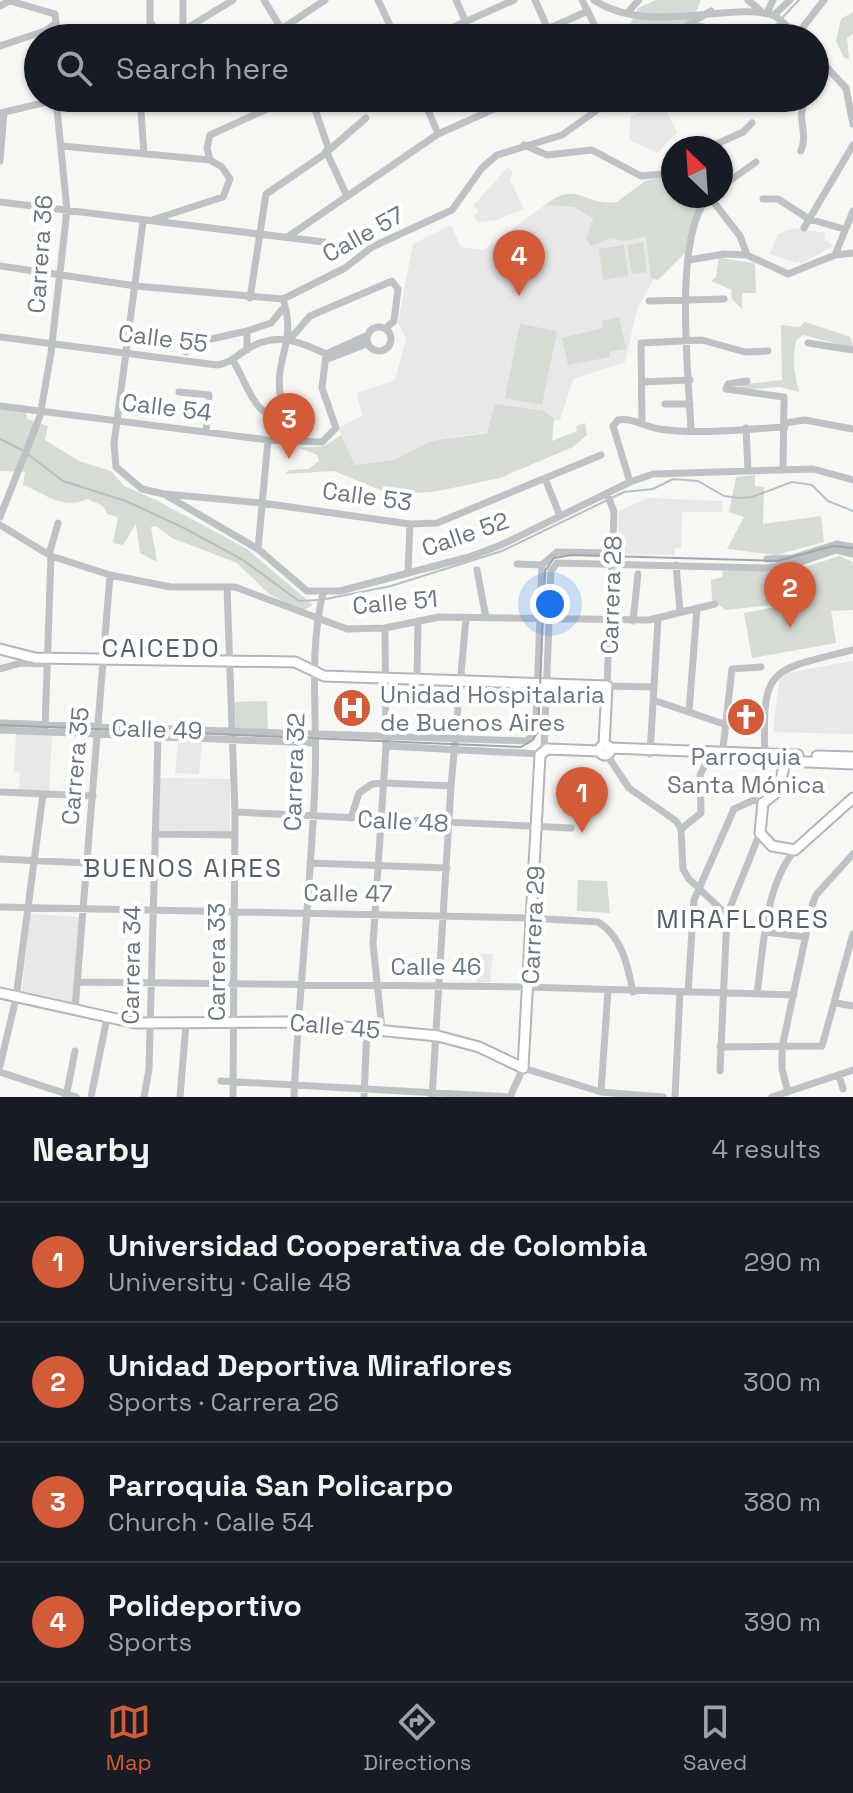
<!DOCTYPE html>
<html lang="en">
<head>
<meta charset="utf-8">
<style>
	body { margin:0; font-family:"Space Grotesk",sans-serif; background:#20242c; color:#f1f3f6 }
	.compass { position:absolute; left:661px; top:136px; width:72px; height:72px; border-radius:50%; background:#171b24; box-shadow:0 2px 6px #0004; rotate:335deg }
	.you { position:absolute; left:550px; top:604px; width:28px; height:28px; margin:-20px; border:6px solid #fff; border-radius:50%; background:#1a73e8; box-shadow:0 0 0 12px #1a73e833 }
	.badge { display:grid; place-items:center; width:52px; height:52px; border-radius:50%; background:#d45b37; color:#fff; font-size:26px; font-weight:700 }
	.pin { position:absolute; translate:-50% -66px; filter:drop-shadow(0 2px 4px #0008) }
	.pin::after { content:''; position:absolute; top:42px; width:28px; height:24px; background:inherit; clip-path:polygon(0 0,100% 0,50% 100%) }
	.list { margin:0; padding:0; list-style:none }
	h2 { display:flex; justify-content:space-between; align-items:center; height:104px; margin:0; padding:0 32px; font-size:34px }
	h2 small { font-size:26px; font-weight:400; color:#9ea1a6 }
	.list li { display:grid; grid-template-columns:52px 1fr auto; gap:24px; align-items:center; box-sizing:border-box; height:120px; padding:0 32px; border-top:2px solid #363941 }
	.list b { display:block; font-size:30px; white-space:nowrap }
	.list p { margin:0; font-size:26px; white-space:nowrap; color:#9ea1a6 }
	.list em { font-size:26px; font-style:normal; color:#9ea1a6 }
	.icon { flex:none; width:44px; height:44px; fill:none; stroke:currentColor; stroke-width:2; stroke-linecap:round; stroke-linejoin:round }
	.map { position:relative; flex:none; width:853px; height:1097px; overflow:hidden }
	.search { position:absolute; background:#171b24; box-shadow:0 2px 6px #0004; left:24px; right:24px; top:24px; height:88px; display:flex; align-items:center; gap:20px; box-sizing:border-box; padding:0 28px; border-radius:44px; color:#9ea1a6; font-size:30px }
	.sheet { height:584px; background:#171b24 }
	nav { display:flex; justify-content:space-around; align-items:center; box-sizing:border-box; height:112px; border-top:2px solid #363941; background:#171b24; font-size:22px; color:#9ea1a6 }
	nav a { display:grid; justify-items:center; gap:4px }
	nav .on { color:#d45b37 }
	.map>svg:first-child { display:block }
	.built { fill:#e7e8e7 }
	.green { fill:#d6dbd4 }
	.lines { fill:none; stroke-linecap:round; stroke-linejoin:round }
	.stream { stroke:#b7c1c5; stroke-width:2 }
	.major-casing { stroke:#b2b6b9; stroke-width:13 }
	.minor { stroke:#bec2c5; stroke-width:7 }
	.major { stroke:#fff; stroke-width:9 }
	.tram { stroke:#a0a6ab; stroke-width:2 }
	.labels { text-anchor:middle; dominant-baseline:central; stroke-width:8; stroke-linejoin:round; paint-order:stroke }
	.street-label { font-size:24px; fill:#687782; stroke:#fff }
	.poi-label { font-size:24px; fill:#687782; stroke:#fff; text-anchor:start }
	.neighbourhood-label { font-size:26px; letter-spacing:2px; fill:#566068; stroke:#fff }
</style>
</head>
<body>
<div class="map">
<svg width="853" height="1097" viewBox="0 0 853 1097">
	<rect width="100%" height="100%" fill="#f7f7f4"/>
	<path class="built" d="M663 104 677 132 658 153 629 140 631 116Z
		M508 167 513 172 510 180 524 209 497 220 478 222 474 217 478 210 473 206Z
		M545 205 574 207 599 224 650 230 656 275 637 309 625 362 573 379 560 420 431 441 394 460 355 465 338 428 362 416 357 393 395 380 406 339 398 322 413 244 451 225 461 247 484 250Z
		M794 228 825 233 824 238 833 246 801 264 798 260 797 263 770 254 778 234Z
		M648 498 722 501 723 512H682L681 548H675V555L618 554 619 511Z
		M853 661V734L773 732 779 680 787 673Z
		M16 733 52 735 49 792 19 790 20 773 14 772Z
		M178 741 202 743 199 774 175 773Z
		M160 778 230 779V832L159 830Z
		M30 914 81 917 74 1004 22 991Z
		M478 954H493L490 982 476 983Z"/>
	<path class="green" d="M656 0H701L690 26C669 36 650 41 629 27L638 8Z
		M853 12V34L847 38 849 59 844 58 836 41 841 19Z
		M657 178H673V196L702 198 693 219 686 252 658 280 651 278 646 237 622 241 610 238 591 246 586 239 593 219 574 207 545 205C577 179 585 207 617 202L645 181Z
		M643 242 647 272 632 274 627 245Z
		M624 245 628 276 603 280 599 249Z
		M719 258 755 263 756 293H742V309L731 298 732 290 711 281 716 277Z
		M619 317 626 349 609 352 610 357 568 365 562 338 603 328 602 321Z
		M805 322 851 337 853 348 803 335 796 340C792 365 794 368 799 392L780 387 741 390 739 385 782 380 781 325 799 327Z
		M520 324 557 331 542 405 505 398Z
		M495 404 544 411 554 419 552 441 577 431 576 426 585 423 587 435 573 447 500 478 433 492 390 494 334 471 285 474 289 470 308 469 319 461 317 455 300 448 324 446 341 435 355 465 394 460 431 441 487 433Z
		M25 405 27 419 48 426 45 440 79 461 111 471 124 486 156 500 247 549 313 605 302 611 269 594 237 563 172 538 156 526 151 527 157 562 140 553 136 524 123 545 113 543 118 517 107 514 103 506 88 499C60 510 47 494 23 485L25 472 0 471V408Z
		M755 475V486L764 487 763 524 821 516 824 542 776 555 727 549 744 517 729 512 736 477Z
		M840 556 853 562V610L831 611 836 643 752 658 744 613 806 601 726 610 712 600 711 580 722 577 723 571 795 570Z
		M267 701 268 729H236L235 702Z
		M578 880 607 881 610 913 577 911Z"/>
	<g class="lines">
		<path class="stream" d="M782 18 799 0
			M0 439 24 451
			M29 455 63 481 126 501 184 528 243 560 299 601 319 600
			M326 599 391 586 502 551 624 492 653 489 673 479 698 481 724 496 739 498 752 497 792 482 812 485 828 501 853 511"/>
		<defs>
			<path id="major" d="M0 649 35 658 295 662 324 676 607 686 604 745
				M600 750a5 5 0 1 1 10 0a5 5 0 1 1-10 0Z
				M610 748 798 755
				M817 756 853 757
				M853 764 786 761 777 792 763 803 760 833 772 846 795 850 853 798
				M0 993 135 1023 293 1022 438 1036 479 1047 523 1068 540 755 547 749 600 751"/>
		</defs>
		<use href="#major" class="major-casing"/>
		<path class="minor" d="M150 0V38
			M264 0 287 38
			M378 0 396 38
			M456 0 473 38
			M535 0 552 38
			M582 0 601 38
			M594 0C650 37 732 0 775 16 784 22 791 31 798 38
			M748 0 761 11
			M0 6 11 0
			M627 13 639 0
			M767 13 773 0
			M774 15 790 0
			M152 24 157 38
			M693 24 720 32 717 38
			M184 30 233 0
			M796 36 824 0
			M183 38V0
			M268 38 325 0
			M429 38 514 0
			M527 38 588 11
			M666 38 711 11
			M760 38 783 23
			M0 46 45 31 56 23 55 14 10 1
			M815 55 846 88 853 124
			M815 85 828 68
			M140 98 144 154
			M311 98 328 147
			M423 98 438 134
			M397 101 401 98
			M0 113 64 98
			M524 145 547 155 592 150 641 176 673 173
			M62 146 210 160
			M708 148 743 132 752 123
			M326 151 347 196
			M801 151C809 131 795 119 806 98
			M0 161 4 112
			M721 187 756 162
			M709 196 740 236 747 255
			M763 199H778L809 219 844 229
			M0 202 324 242
			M152 220 223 197 230 179 222 167 210 160 207 148 210 135 291 98
			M143 222 114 444 116 467 142 489 164 494 258 549 307 591H340L469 557 501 545 630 482 653 474 813 469 853 480
			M804 228 853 145
			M289 236 438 134 519 98
			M835 255 853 211
			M689 260 724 254 747 255 788 274 835 255 853 253
			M0 266 136 286 283 299 345 268 372 247 452 210 482 168 497 155 562 135 614 98
			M250 298 266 194 322 156 366 118
			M283 299C297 341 275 358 280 393 282 410 295 424 292 442
			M649 301 724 299
			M367 339a12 12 0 1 1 24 0a12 12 0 1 1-24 0Z
			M0 337 217 365C232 363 239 353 251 347 278 332 301 342 326 354
			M290 339 310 316 392 281 398 289 394 321 386 328
			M808 343 853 350
			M247 350V331L271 323 285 306
			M186 352 189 340 193 337 211 339 247 331
			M326 354 366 336
			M328 359 366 344
			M233 361C248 383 253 421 288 418
			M747 381 728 384 726 389 784 397 783 470
			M642 382 690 380
			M179 392 209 395 206 432
			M665 404H690
			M0 406 268 440 322 442 336 428 322 388 326 354
			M785 423 805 420 853 429
			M642 424 641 343 702 340 745 352 768 351
			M746 428 748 471
			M691 431C689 375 672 236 709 196
			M546 481 560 516
			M630 482 613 426 618 420C632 417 645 427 659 429 700 435 744 429 785 427
			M607 493 614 512 607 686 654 687
			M166 494 262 503 410 524 437 523 601 455
			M0 517 40 416 51 353 67 210 56 99
			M0 525 51 556 110 575 171 587H235L347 629 385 628 439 617 649 620 715 604
			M258 549 268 440
			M49 555 58 523
			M767 559 792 558 837 544 853 547
			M517 564 542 565
			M676 565 680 611
			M477 570 486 618
			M408 573 410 524
			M227 587 235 812 233 1097
			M633 621 638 574
			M0 669 21 663 47 664
			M417 679 418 621
			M653 700 724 724
			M689 712 697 608
			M0 723 314 734
			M45 728 51 556
			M0 730 313 743
			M321 734 527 741 535 732 536 722 542 565 557 552 612 553
			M386 746 541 754
			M544 750 551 571 557 563 766 568 801 562 836 550 853 554
			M650 754 658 619
			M607 755 629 788 676 821 681 829 683 869 689 879 727 915
			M722 757 732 669 761 667
			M765 758C762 667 767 671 853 650
			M0 792 93 796
			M235 812 571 828
			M351 818 359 793 372 784 384 783 451 786
			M681 829 701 813 700 775 709 757
			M155 834 235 835
			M0 859 87 863
			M310 863 447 868
			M0 907 529 918 598 922C622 936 628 967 633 992
			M766 932 805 937
			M78 982 525 987 794 995
			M688 992 694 900 734 809 754 800 763 803
			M757 993C764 947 764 887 795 850
			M836 1003 853 1006
			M75 1009 110 575
			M382 1029 373 944 386 746 385 628
			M720 1047 822 1046 853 934
			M0 1066 16 998 43 794
			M720 1071 727 915 760 833
			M0 1072 76 1097
			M839 1075 843 1089
			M221 1081 510 1097
			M601 1092 608 990
			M788 1092 782 1069V1048L812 906 816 895 853 854
			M66 1097 75 1051
			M91 1097 107 1018
			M144 1097 149 1069 158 737
			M180 1097 186 1024
			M294 1097C299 991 311 886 315 781 318 718 308 655 323 593
			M364 1097 367 1028
			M432 1097 451 786 466 618
			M510 1097 523 1068 601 1092 663 1097
			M675 1097 680 992
			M772 1097 853 1070"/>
		<use href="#major" class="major"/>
		<path class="tram" d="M0 725 521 747 533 740 538 730 545 571 554 558 572 555 777 561 833 546 853 548"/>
	</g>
	<defs>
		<symbol id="hospital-disc" viewBox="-11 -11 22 22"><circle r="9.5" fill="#d45b37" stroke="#fff"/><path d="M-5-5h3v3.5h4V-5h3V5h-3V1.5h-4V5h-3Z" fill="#fff"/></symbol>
		<symbol id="church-disc" viewBox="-11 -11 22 22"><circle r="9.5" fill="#d45b37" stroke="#fff"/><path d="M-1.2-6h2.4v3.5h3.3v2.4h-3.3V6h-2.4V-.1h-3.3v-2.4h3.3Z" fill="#fff"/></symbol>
	</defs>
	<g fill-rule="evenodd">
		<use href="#hospital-disc" x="330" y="686" width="44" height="44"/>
		<use href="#church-disc" x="724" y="695" width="44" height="44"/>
	</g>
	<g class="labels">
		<g class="street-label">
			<text transform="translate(363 234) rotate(-29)">Calle 57</text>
			<text transform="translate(40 254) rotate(-86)">Carrera 36</text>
			<text transform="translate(163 338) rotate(7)">Calle 55</text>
			<text transform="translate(167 407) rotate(7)">Calle 54</text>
			<text transform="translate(367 496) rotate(8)">Calle 53</text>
			<text transform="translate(465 534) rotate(-19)">Calle 52</text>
			<text transform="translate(611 595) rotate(-88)">Carrera 28</text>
			<text transform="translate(395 602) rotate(-5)">Calle 51</text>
			<text transform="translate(157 729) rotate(2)">Calle 49</text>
			<text transform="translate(75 766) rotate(-85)">Carrera 35</text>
			<text transform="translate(294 772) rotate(-88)">Carrera 32</text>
			<text transform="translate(403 821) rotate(3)">Calle 48</text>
			<text transform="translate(348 893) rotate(1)">Calle 47</text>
			<text transform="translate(533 925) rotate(-87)">Carrera 29</text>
			<text transform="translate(216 962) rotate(-90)">Carrera 33</text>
			<text transform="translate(131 965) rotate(-89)">Carrera 34</text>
			<text x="436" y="966">Calle 46</text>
			<text transform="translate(335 1026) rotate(5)">Calle 45</text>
		</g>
		<g class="poi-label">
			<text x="380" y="694">Unidad Hospitalaria<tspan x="380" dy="28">de Buenos Aires</tspan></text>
			<text x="746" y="756" text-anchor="middle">Parroquia<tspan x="746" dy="28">Santa Mónica</tspan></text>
		</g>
		<g class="neighbourhood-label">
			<text x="161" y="648">CAICEDO</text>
			<text x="183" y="868">BUENOS AIRES</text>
			<text x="743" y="919">MIRAFLORES</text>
		</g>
	</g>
</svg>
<svg class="compass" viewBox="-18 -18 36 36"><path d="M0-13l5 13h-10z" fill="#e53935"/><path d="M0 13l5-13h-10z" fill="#9ea1a6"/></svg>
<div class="you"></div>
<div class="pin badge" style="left:582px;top:833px">1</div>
<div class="pin badge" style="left:790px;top:628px">2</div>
<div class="pin badge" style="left:289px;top:459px">3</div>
<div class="pin badge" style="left:519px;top:296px">4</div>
<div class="search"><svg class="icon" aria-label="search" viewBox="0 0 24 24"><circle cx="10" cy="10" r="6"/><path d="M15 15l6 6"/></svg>Search here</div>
</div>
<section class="sheet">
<h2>Nearby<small>4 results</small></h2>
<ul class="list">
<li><span class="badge">1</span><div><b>Universidad Cooperativa de Colombia</b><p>University · Calle 48</p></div><em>290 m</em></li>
<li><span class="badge">2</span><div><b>Unidad Deportiva Miraflores</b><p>Sports · Carrera 26</p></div><em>300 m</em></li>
<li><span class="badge">3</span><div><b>Parroquia San Policarpo</b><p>Church · Calle 54</p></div><em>380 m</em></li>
<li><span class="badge">4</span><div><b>Polideportivo</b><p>Sports</p></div><em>390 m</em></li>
</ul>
</section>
<nav>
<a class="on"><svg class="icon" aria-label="map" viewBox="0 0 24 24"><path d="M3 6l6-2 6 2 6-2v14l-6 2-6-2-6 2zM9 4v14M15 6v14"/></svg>Map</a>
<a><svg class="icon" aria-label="directions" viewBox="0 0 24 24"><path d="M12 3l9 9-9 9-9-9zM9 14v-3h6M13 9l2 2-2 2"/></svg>Directions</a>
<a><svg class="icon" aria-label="saved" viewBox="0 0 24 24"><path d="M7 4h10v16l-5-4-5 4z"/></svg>Saved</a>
</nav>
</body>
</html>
